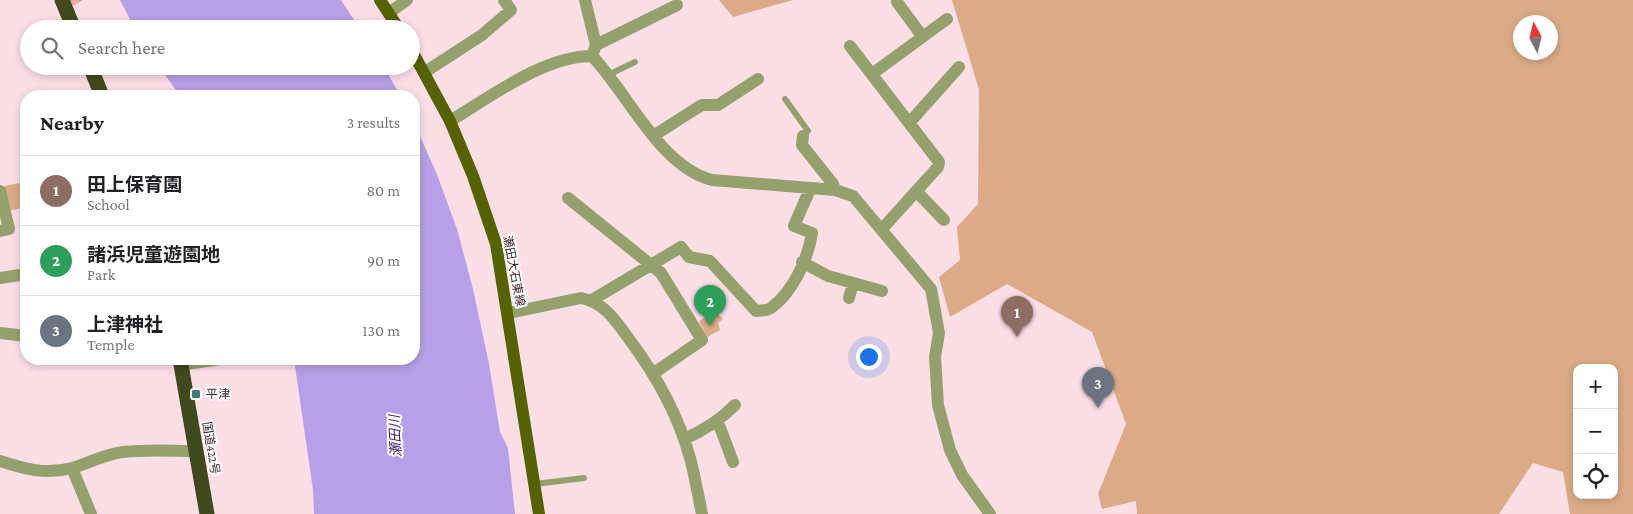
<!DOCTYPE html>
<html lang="en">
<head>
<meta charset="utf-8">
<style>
	body { margin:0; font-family:"Crimson Pro","Noto Sans JP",serif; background:#f6f6f6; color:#202124 }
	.controls { position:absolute; right:15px; bottom:15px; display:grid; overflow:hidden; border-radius:10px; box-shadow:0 2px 8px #0003 }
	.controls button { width:45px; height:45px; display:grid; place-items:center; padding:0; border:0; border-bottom:1px solid #e0e0e0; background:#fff; color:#202124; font:25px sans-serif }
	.compass { position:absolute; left:1513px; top:15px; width:45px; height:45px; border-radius:50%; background:#fff; box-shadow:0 2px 8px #0003; rotate:353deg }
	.you { position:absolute; left:868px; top:356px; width:18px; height:18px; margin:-12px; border:4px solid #fff; border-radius:50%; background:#1a73e8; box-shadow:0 0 0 8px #1a73e833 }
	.badge { display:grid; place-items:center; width:32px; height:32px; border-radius:50%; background:#d93025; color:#fff; font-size:16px; font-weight:700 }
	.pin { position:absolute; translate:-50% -41px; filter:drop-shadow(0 1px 2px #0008) }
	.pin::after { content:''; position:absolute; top:26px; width:18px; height:15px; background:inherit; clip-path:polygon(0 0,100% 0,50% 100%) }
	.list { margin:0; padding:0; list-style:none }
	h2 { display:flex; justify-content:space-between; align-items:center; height:65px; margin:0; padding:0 20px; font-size:21px }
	h2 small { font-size:16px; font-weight:400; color:#757577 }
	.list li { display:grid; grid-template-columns:32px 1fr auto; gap:15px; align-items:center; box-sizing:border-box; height:70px; padding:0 20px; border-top:1px solid #e0e0e0 }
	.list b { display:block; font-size:19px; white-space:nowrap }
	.list p { margin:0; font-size:16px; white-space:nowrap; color:#757577 }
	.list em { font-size:16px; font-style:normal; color:#757577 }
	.icon { flex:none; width:28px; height:28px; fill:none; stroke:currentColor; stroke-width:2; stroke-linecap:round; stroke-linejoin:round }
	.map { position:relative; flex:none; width:1633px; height:514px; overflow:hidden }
	.search { position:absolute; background:#fff; box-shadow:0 2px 8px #0003; left:20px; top:20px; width:400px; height:55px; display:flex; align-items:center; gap:12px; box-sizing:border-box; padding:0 18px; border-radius:28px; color:#757577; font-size:19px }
	.panel { position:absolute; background:#fff; box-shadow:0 2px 8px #0003; left:20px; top:90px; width:400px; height:275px; border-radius:20px }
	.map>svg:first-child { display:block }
	.green { fill:#dbab87; fill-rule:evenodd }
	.water { fill:#b7a0e7 }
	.building { fill:#f5afaf; stroke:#d99292 }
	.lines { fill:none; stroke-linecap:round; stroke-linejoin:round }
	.lane { stroke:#95a16d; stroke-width:6 }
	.street { stroke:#95a16d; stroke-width:12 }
	.primary { stroke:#546200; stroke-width:12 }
	.highway { stroke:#40491e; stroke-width:15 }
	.poi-dot { fill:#3c7f72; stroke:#fff; stroke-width:2 }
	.labels { text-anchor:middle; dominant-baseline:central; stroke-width:4; stroke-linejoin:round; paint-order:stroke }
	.street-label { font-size:12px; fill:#42262f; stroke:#fff }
	.poi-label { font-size:12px; fill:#42262f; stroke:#fff; text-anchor:start }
	.water-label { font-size:14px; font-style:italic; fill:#411e6f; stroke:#fff }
</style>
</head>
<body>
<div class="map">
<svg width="1633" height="514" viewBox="0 0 1633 514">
	<rect width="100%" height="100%" fill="#fcdee7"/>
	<path class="green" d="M719 0H793L733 17Z
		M952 0H1633V514H1570L1563 472 1533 463 1499 514H1137L1136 501 1102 509 1098 494 1126 424 1092 332 1007 284 950 317 939 277 960 260 957 227 978 204 979 90ZM1550 22V52H1520V22ZM1577 368H1614V495H1577Z
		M20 183 23 208 8 211 4 186Z
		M716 312 723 319 718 323 720 330 707 337 699 321Z"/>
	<path class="water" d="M120 0H341L360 29H135Z
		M159 66H383L401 96H180Z
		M414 123 436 172 457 229 473 289 489 364 500 432 508 448 515 514H314L313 490 294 359H414Z"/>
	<path class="building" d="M71 0H82L73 5Z"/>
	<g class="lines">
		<path class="lane" d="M610 74 635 62
			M785 99 808 131 803 136
			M535 484 584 478"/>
		<path class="street" d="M585 0 596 45
			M897 2 922 36
			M389 13 407 0
			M850 46 939 162 938 167 882 229
			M592 56 596 45 677 5
			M425 72 482 35 511 10 504 0
			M872 74 947 19
			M450 121C490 97 544 56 592 56 628 93 660 167 712 180L835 190 853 196 931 289 939 333 935 357 938 405 950 450 962 475 990 514
			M910 122 959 67
			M653 136 697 108 702 105H718L758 79
			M803 136 802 145 833 184 835 190
			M0 191 9 229 0 231
			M916 191 944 220
			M568 198 661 273 702 340 654 373
			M802 262 828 276 882 291
			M0 278 26 274
			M849 298 853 283
			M592 300 681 247 689 257 710 261 756 311C761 310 767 311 771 308 793 292 808 259 812 233L794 226 810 189
			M509 313 581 298C605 303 615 320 629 339 656 375 678 414 690 458 695 476 698 495 702 514
			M0 333 26 336
			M181 365 220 359
			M718 422 733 462
			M684 439C703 431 720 420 735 405
			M0 461C24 469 46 475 72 468 89 463 105 454 123 452 147 449 173 451 197 451
			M72 468 91 514"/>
		<path class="primary" d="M380 0 399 29
			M411 49 450 121 473 176 496 244 539 514"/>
		<path class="highway" d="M62 0 74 29
			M90 66 102 96
			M180 359 207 514"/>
	</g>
	<rect class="poi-dot" x="191" y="389" width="10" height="10" rx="2.5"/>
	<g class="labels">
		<g class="street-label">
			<text transform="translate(514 271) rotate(79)">瀬田大石東線</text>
			<text transform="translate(211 448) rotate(80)">国道422号</text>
		</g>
		<g class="poi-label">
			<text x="206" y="394">平津</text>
		</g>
		<g class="water-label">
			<text transform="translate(395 436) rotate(-93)">瀬田川</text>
		</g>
	</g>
</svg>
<div class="controls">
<button>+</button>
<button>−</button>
<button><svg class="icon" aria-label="locate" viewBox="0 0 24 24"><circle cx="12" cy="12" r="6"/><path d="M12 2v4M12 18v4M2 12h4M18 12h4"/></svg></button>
</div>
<svg class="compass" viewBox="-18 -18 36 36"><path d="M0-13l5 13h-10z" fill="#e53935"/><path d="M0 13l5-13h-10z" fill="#757577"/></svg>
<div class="you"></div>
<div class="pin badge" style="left:1017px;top:337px;background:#8d6e63">1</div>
<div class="pin badge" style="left:710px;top:326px;background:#2e9e5b">2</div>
<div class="pin badge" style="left:1098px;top:408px;background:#6b7280">3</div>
<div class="search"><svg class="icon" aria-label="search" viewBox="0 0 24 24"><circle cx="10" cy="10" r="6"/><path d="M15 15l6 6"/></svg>Search here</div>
<section class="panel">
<h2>Nearby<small>3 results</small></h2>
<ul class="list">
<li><span class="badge" style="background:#8d6e63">1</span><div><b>田上保育園</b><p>School</p></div><em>80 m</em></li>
<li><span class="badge" style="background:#2e9e5b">2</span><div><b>諸浜児童遊園地</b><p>Park</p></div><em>90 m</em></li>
<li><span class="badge" style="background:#6b7280">3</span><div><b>上津神社</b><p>Temple</p></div><em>130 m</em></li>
</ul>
</section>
</div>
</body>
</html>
